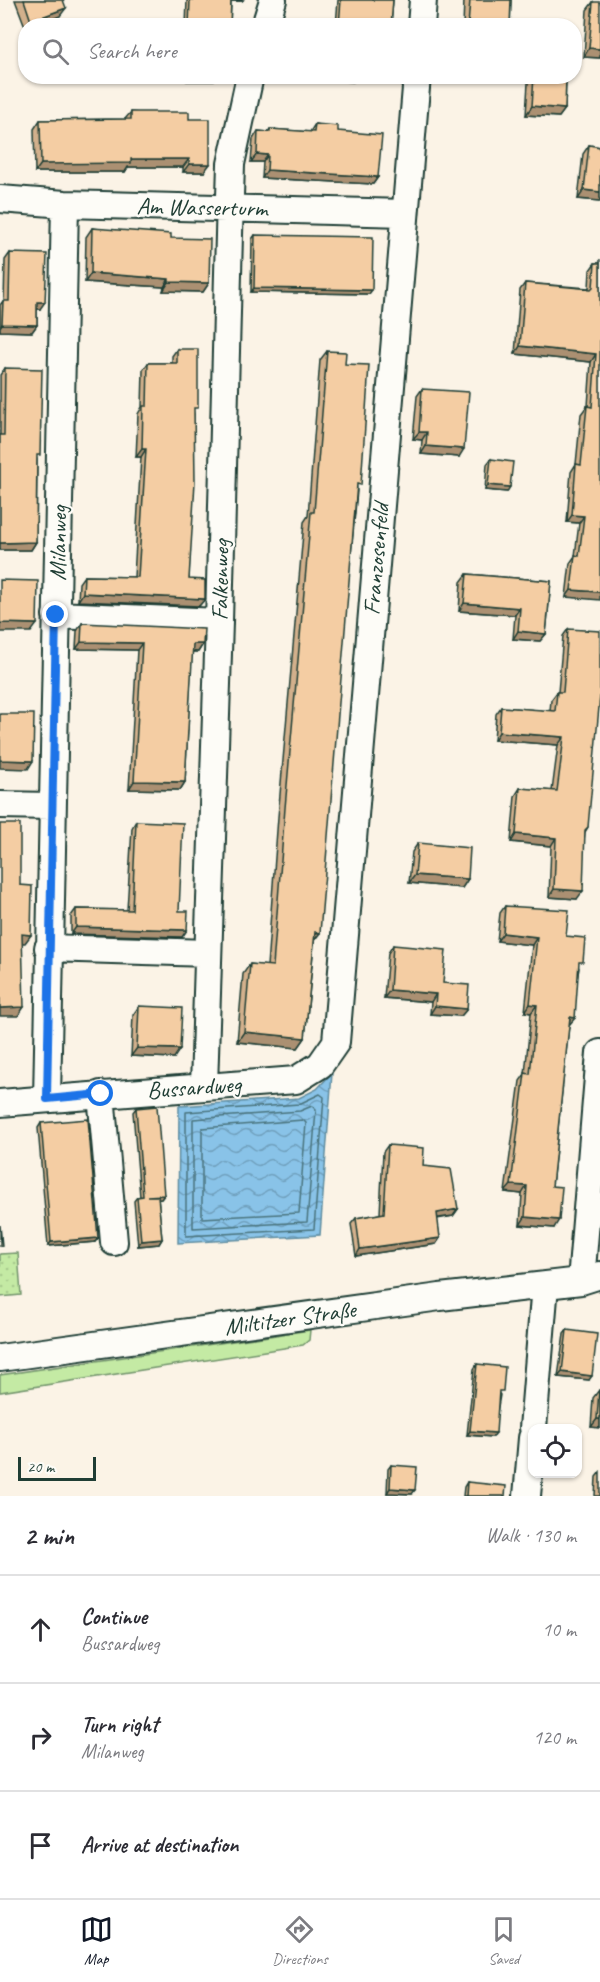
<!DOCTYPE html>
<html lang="en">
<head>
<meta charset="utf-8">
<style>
	body { margin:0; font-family:Caveat,sans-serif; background:#f2f2f3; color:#2b2b33 }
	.controls { position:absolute; right:18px; bottom:18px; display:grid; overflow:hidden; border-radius:12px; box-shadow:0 2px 4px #0004 }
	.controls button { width:54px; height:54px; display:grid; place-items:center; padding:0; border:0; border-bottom:2px solid #e1e1e2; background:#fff; color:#2b2b33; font:30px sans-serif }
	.scale { position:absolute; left:18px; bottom:15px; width:78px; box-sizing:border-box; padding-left:6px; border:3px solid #1f3d34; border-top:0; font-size:16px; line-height:21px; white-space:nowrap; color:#1f3d34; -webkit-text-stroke:4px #fdfcf7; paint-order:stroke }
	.stop { position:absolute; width:18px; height:18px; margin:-14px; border:4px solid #1a73e8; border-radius:50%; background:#fff }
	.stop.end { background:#1a73e8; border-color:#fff; box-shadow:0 2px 6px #0008 }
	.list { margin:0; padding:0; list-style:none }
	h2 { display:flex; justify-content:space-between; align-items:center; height:78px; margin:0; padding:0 24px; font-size:26px }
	h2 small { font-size:20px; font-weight:400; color:#7c7c81 }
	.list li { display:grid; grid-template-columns:39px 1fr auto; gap:18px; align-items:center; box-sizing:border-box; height:108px; padding:0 24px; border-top:2px solid #e1e1e2 }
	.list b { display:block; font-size:22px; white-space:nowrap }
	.list p { margin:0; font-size:20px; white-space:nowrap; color:#7c7c81 }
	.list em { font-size:20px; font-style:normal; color:#7c7c81 }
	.icon { flex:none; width:33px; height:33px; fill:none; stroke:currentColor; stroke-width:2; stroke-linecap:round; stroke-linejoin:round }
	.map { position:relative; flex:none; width:600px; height:1496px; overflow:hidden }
	.search { position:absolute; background:#fff; box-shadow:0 2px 4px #0004; left:18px; right:18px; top:18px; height:66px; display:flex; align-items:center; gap:15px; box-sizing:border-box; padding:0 21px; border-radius:24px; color:#7c7c81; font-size:22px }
	.sheet { height:402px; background:#fff }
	nav { display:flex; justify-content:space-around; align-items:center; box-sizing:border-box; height:84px; border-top:2px solid #e1e1e2; background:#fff; font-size:16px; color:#7c7c81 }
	nav a { display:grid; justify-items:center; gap:3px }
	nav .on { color:#111827 }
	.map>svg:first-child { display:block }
	.grass { fill:#c4eaa4; stroke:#72946c; stroke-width:1.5 }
	.park { fill:url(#park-dots); stroke:#72946c; stroke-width:1.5 }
	.water { fill:url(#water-waves); stroke:#5f8da0; stroke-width:1.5 }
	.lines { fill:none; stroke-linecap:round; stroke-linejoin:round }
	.shore { stroke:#49737c; stroke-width:1.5 }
	.minor-casing { stroke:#1f3d34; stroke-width:30 }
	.minor { stroke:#fdfcf7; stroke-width:26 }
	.wall { fill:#d2b08c; stroke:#1f3d34; stroke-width:1.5 }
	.shaded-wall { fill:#ab9072; stroke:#1f3d34; stroke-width:1.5 }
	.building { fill:#f4cda3; stroke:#1f3d34; stroke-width:1.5 }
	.route { stroke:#1a73e8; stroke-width:8 }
	.labels { text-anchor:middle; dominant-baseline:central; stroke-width:4.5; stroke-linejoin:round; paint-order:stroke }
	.street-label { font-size:24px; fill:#1f3d34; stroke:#fdfcf7 }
</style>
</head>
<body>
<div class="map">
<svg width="600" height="1496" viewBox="0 0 600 1496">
	<defs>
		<pattern id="park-dots" width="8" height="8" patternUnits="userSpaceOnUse" patternTransform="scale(1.5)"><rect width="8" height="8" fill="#c4eaa4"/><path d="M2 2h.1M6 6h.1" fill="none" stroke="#a8ca8e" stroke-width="1.8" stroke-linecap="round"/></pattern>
		<pattern id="water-waves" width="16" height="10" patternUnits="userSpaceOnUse" patternTransform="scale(1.5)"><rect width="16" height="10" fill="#89c3e8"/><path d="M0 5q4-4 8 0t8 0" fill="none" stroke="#6fa0bd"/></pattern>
	</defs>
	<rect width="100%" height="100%" fill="#fbf3e6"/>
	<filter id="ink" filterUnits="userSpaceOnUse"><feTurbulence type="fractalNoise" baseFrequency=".0167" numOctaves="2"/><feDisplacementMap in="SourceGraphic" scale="12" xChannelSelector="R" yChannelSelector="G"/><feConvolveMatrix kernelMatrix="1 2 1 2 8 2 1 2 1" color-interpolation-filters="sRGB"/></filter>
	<g filter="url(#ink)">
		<path class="grass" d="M310 1330 309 1340 303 1345 0 1392V1375Z"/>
		<path class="park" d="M18 1253 21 1295 0 1297V1254Z"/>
		<path class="water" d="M332 1073 320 1235 178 1243 179 1106 299 1098 317 1089Z"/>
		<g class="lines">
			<path class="shore" d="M320 1094 324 1097 314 1229 186 1236V1112L299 1104Z
				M312 1106 316 1110 307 1222 193 1228V1119L300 1111Z
				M303 1120 306 1123 299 1213 202 1218V1128Z"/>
			<defs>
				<path id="minor" d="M265 26 273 0
					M421 26 423 0
					M0 199 65 204 405 213
					M56 615 219 622
					M0 805 51 806
					M48 948 208 953
					M204 1086 219 622 230 196 231 164 250 76
					M101 1094 114 1242
					M47 1099 65 204
					M0 1103 296 1080 320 1065 336 1042 417 76
					M581 1281 600 1053
					M0 1358 440 1297 581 1281 600 1275
					M533 1428 545 1285
					M527 1496 532 1438"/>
			</defs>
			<use href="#minor" class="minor-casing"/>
			<use href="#minor" class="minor"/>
		</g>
		<path class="wall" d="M15 0H63L60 16 35 26H26V29Z
			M187 0H243L242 1H231L230 26H186Z
			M338 0H393L391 26H336Z
			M464 0H511L510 26H463Z
			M593 2 600 58 584 57 587 10Z
			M532 76 566 77 565 109 559 117 526 115 528 83Z
			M131 112 189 119 204 172H183V167H128L125 172H35L34 129 40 120 125 119Z
			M315 124 338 131 378 177 373 184 262 178 263 162H251L253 139 258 131 268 132 270 129 310 132Z
			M589 145 600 147V201L578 199 583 154Z
			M92 228 171 238 209 283 203 292 163 291 164 287 85 282 86 237Z
			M255 235 369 294 251 292 252 239Z
			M10 253 40 309H37V325L32 332 0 331V305L3 301H4L5 260Z
			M600 259 599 558 566 597 570 563 575 556 579 523 567 522 571 472 576 464 581 414 587 406H588L591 362 515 354 520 290 525 283 589 288 590 270 595 263H600Z
			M177 349 194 414 189 579 205 599 199 606 78 601 79 583 84 576 134 577 141 457H136L138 414 142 407 143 370 148 363H172V356Z
			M327 351 345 364 357 491 305 1038 298 1048 237 1042 243 974 250 964 267 966 278 817 304 522 308 516 320 360Z
			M5 368 37 459 36 542 31 550H0V375Z
			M422 389 459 457 421 454 422 440 413 439 417 396Z
			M491 459 507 492 485 490 487 464Z
			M467 574 551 581 546 634 540 641 513 639 515 615 459 611 461 582Z
			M82 623 203 644 198 652H192L185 782 180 790 129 789 137 650 76 649 77 631Z
			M568 629 588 827 585 832 577 899 549 897 551 846 511 842 515 796 520 788 552 791 558 745 494 740 496 714 501 707 550 711 551 700 557 692H558L563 636Z
			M136 821 187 930 182 937 71 934V916L76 909 127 910 132 828Z
			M418 843 468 879 462 888 409 883 412 852Z
			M505 906 566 936 579 968 569 1025 552 1186 554 1228 520 1225 522 1194 505 1192 520 1081 525 1074 531 1013 525 1012 532 945 497 941 500 913Z
			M393 945 443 983 467 1009 461 1016 430 1014 431 1002 384 998 388 953Z
			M139 1006 174 1058 131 1056 133 1015Z
			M136 1108 164 1195 161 1199H158L162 1239 159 1244 138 1246 134 1201 137 1197H140L133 1112Z
			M41 1123 98 1238 95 1242 48 1246 38 1128Z
			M388 1145 423 1166 458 1209 453 1216 437 1219 440 1238 436 1244 356 1256 351 1224 356 1218 380 1214 383 1152Z
			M567 1330 589 1380 558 1377 564 1334Z
			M477 1364 500 1395 493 1437 467 1435 474 1369Z
			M599 1390H600V1428L591 1427 593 1398Z
			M391 1465 412 1494 387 1493 388 1469Z
			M600 1472V1496H595L596 1477Z
			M467 1482 505 1496H463L464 1487Z"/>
		<path class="shaded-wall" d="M229 0H243L242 1H228Z
			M66 8 60 16 35 26H28L31 21Z
			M589 48 600 49V58L584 57Z
			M190 76 218 77 214 81H187Z
			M335 76H341L356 78 353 82 332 80Z
			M532 106 565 109 559 117 526 115Z
			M257 154 268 155 263 162H251Z
			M131 159H189L183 167H128L125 172H35L41 164Z
			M189 164H210L204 172H183Z
			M267 170 378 177 373 184 262 178Z
			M584 190 600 192V201L578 199Z
			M91 273 169 279 164 287 85 282Z
			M169 282 209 283 203 292 163 291Z
			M254 288 372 290 369 294 251 292Z
			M37 302H45L40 309H32Z
			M2 324 37 325 32 332 0 331V327Z
			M520 346 596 354 591 362 515 354Z
			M419 432H427L422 440 413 439Z
			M426 446 464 449 459 457 421 454Z
			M142 449H146L141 457H136Z
			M488 485 510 487 507 492 485 490Z
			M572 515 584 516 579 523 567 522Z
			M36 542 31 550H0V543Z
			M571 590 600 592V600L566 597Z
			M83 593 205 599 199 606 78 601Z
			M464 603 520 608 515 615 459 611Z
			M0 623 37 624 31 632H0Z
			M518 631 546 634 540 641 513 639Z
			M81 642 142 643 137 650 76 649Z
			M193 644H203L198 652 187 651Z
			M499 732 564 737 558 745 494 740Z
			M0 760 33 761 28 769 0 768Z
			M134 781 185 782 180 790 129 789Z
			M516 834 556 838 551 846 511 842Z
			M415 875 468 879 462 888 409 883Z
			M554 889 583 891 577 899 549 897Z
			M76 927 187 930 182 937 71 934Z
			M315 932 320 933 313 942Z
			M503 933 537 937 532 945 497 941Z
			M22 934 31 935 25 943H16Z
			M390 990 436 994 431 1002 384 998Z
			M530 1004 537 1005 531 1013 525 1012Z
			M435 1006 467 1009 461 1016 430 1014Z
			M24 1007 18 1016H0V1008Z
			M570 1017 575 1018 569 1025Z
			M244 1032 305 1038 298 1048 237 1042Z
			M137 1048 180 1049 174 1058 131 1056Z
			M511 1185 527 1186 522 1194 505 1192Z
			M164 1195 161 1199 144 1201 147 1196Z
			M458 1209 453 1216 432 1219 437 1213Z
			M525 1217 559 1220 554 1228 520 1225Z
			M98 1238 95 1242 48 1246 51 1242Z
			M440 1238 436 1244 356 1256 360 1249Z
			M162 1239 159 1244 138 1246 141 1241Z
			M562 1372 592 1376 589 1380 558 1377Z
			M597 1419H600V1428L591 1427Z
			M470 1431 496 1433 493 1437 467 1435Z
			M390 1488 415 1490 412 1494 387 1493Z"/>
		<path class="building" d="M24 0H63L66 8 31 21Z
			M190 0H231L230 26H189Z
			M341 0H393L391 26H339Z
			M470 0H511L510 26H468Z
			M593 2H600V49L589 48Z
			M534 76 566 77 565 109 532 106Z
			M131 112H189V119H210V164H189V159H131V163L41 164 40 120 131 119Z
			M315 124 338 126V131L382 135 378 177 267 170 268 155 257 154 258 131 270 132V129L314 132Z
			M589 145 600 147V192L584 190Z
			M92 228 171 234V238L210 239 209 283 169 282V279L91 273Z
			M255 235 373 237 372 290 254 288Z
			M10 253 47 254 45 302H37V325L2 324 3 301H9Z
			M595 263H600V592L571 590 575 555 579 556 584 516 572 515 576 464 581 465 587 406 592 407 596 354 520 346 525 283 591 289 593 287Z
			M177 349H198V408H194L195 482 189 579 205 580V599L83 593 84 576 138 577 146 449H142L143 406H147L148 363H177Z
			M327 351 346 352 345 364 369 365 361 485 357 484 320 933 315 932 305 1038 244 1032 250 964 273 966 285 808 311 512H314Z
			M5 368 42 369 40 455H37L36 542 0 543V435H4Z
			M422 389 469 392 464 449 426 446 427 432H419Z
			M491 459 513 462 510 487 488 485Z
			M467 574 551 581 546 634 518 631 520 608 464 603Z
			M0 580 38 581 37 624 0 623Z
			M82 623 204 629 203 644H193L185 782 134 781 142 643 81 642Z
			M568 629 600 631V696L588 827 585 830 583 891 554 889 556 838 516 834 520 788 557 791 564 737 499 732 501 707 555 711 557 692H563Z
			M0 714H34L33 761 0 760Z
			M136 821 183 823 179 911H188L187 930 76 927V909L132 910Z
			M0 824H20V885L32 886 31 935 22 934 24 1007 0 1008Z
			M418 843 470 848 468 879 415 875Z
			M505 906 569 910 566 936 585 938 583 962H579L575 1018 570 1017 552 1186 562 1187 559 1220 525 1217 527 1186 511 1185 525 1073 530 1074 537 1005 530 1004 537 937 503 933Z
			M393 945 446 950 443 983 469 985 467 1009 435 1006 436 994 390 990Z
			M139 1006 182 1008 180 1049 137 1048Z
			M157 1106 164 1195 147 1196H158L162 1239 141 1241 137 1197 143 1196 136 1108Z
			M88 1119 98 1238 51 1242 41 1123Z
			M388 1145 424 1148 423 1166 451 1169 458 1209 437 1213 440 1238 360 1249 356 1218 384 1213Z
			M0 1225 2 1246H0Z
			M567 1330 597 1334 592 1376 562 1372Z
			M477 1364 505 1367 503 1391H499L496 1433 470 1431Z
			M599 1390H600V1419H597Z
			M391 1465 417 1467 415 1490 390 1488Z
			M467 1482 506 1486 505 1496H466Z"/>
	</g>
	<g class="lines" filter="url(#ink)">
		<path class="route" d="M56 615 47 1099 101 1094"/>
	</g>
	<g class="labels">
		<g class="street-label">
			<text transform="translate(202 207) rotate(1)">Am Wasserturm</text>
			<text transform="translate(58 543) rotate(-89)">Milanweg</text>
			<text transform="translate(376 559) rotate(-85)">Franzosenfeld</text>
			<text transform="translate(220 580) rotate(-89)">Falkenweg</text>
			<text transform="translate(194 1087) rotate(-4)">Bussardweg</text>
			<text transform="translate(290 1318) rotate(-8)">Miltitzer Straße</text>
		</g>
	</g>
</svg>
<div class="controls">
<button><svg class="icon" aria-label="locate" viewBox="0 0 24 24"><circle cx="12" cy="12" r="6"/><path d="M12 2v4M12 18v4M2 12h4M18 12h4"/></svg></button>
</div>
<div class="scale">20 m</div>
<div class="stop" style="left:101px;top:1094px"></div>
<div class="stop end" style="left:56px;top:615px"></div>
<div class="search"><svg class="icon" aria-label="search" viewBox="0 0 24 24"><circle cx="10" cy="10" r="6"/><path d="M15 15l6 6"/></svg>Search here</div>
</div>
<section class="sheet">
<h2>2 min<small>Walk · 130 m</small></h2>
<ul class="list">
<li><svg class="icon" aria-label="ahead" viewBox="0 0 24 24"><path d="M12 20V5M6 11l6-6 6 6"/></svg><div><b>Continue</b><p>Bussardweg</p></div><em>10 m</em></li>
<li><svg class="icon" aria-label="right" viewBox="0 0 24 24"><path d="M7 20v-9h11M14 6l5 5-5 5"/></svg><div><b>Turn right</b><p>Milanweg</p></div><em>120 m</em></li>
<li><svg class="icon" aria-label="arrive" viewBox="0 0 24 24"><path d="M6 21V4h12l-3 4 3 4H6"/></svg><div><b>Arrive at destination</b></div></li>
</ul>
</section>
<nav>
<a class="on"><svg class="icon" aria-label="map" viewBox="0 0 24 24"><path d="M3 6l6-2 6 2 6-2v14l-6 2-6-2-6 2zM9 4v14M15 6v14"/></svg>Map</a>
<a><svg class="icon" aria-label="directions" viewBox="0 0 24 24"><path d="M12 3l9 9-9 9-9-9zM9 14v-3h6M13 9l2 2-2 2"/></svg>Directions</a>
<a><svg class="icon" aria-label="saved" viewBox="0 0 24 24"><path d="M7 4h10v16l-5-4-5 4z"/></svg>Saved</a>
</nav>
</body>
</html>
